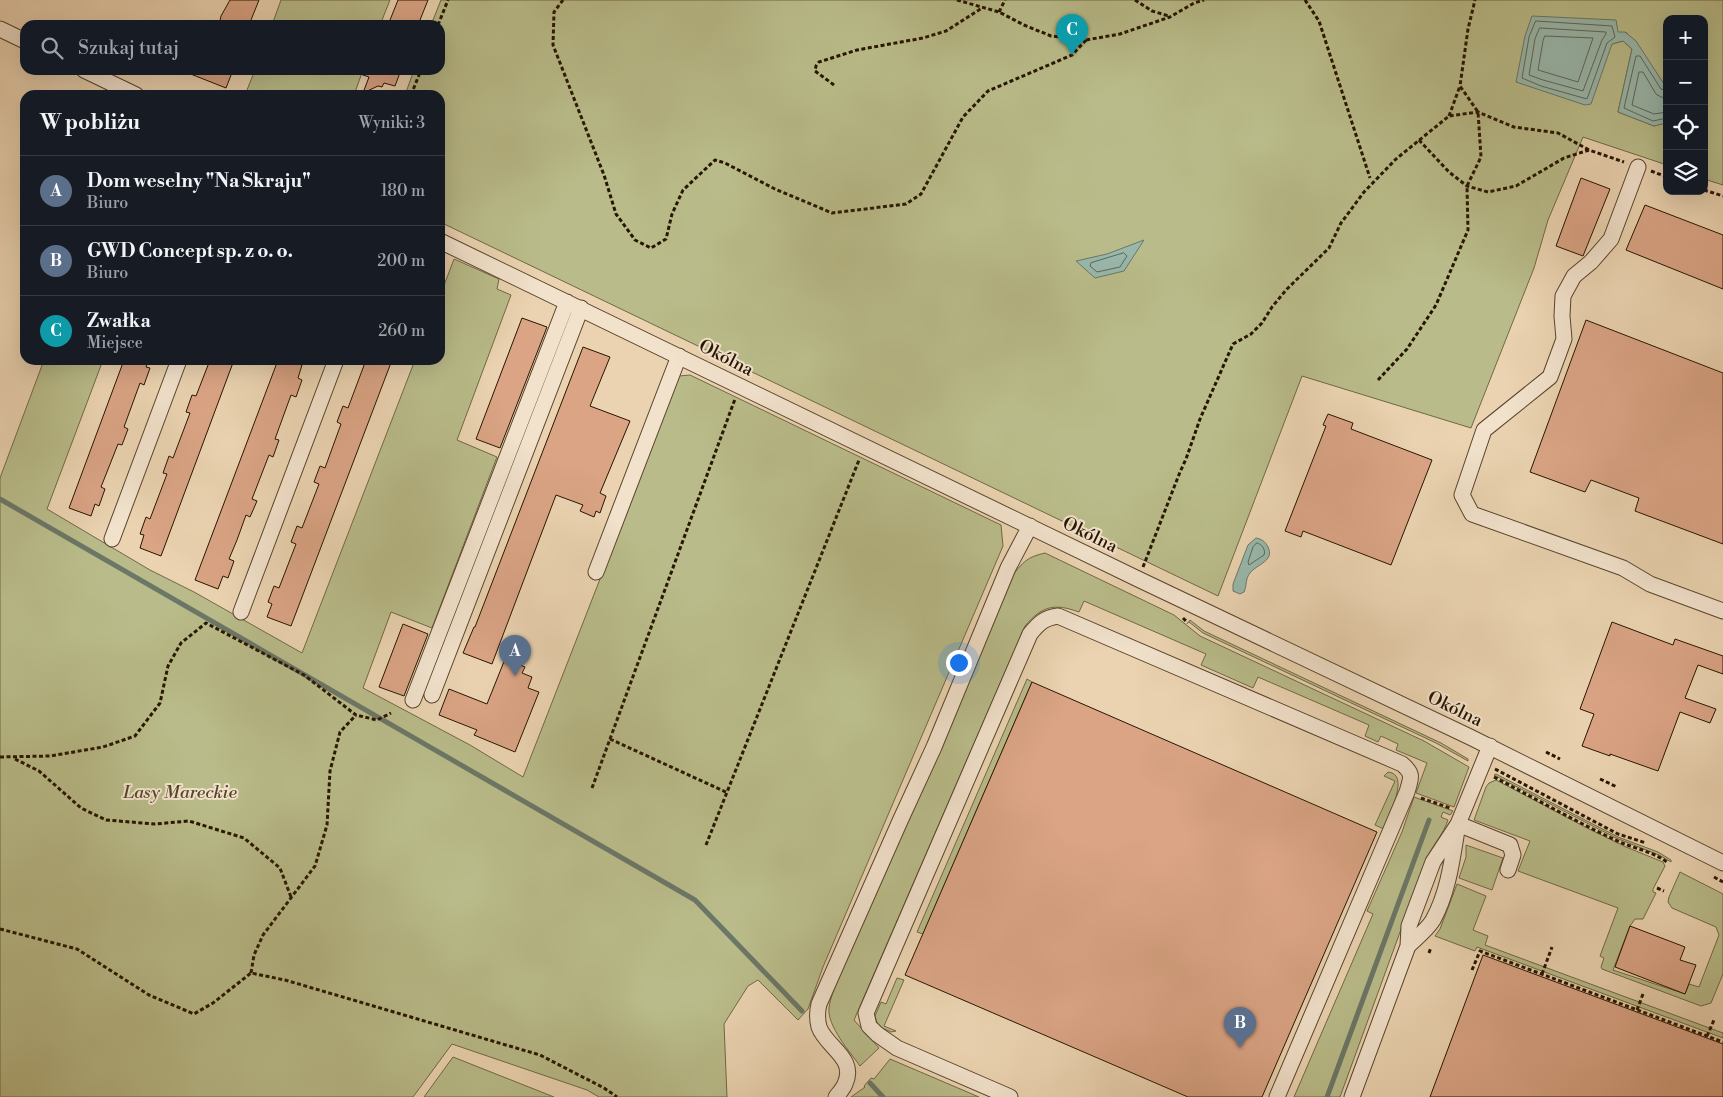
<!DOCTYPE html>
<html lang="pl">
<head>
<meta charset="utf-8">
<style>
	body { margin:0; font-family:"Libre Bodoni",serif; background:#20242c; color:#f1f3f6 }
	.controls { position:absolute; right:15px; top:15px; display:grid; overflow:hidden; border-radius:10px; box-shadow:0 5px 20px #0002 }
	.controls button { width:45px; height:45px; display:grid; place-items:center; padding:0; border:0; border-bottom:1px solid #363941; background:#171b24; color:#f1f3f6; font:25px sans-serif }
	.you { position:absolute; left:958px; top:662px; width:18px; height:18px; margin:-12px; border:4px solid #fff; border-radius:50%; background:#1a73e8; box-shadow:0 0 0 8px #1a73e833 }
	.badge { display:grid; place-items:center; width:32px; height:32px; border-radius:50%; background:#8c9099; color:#fff; font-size:16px; font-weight:700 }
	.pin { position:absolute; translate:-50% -41px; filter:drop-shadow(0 1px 2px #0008) }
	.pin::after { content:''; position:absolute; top:26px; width:18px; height:15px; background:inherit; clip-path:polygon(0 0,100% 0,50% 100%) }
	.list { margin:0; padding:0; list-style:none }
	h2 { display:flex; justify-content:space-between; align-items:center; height:65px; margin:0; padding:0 20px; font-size:21px }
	h2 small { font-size:16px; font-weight:400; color:#9ea1a6 }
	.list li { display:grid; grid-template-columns:32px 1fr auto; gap:15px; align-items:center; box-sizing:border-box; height:70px; padding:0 20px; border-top:1px solid #363941 }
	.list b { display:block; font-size:19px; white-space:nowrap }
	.list p { margin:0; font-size:16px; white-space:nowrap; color:#9ea1a6 }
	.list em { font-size:16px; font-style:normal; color:#9ea1a6 }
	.icon { flex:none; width:28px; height:28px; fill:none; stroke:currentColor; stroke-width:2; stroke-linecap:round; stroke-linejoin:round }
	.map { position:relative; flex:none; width:1723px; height:1097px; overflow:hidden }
	.search { position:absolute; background:#171b24; box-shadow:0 5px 20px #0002; left:20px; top:20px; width:425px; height:55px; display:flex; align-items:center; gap:12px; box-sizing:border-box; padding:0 18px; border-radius:15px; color:#9ea1a6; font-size:19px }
	.panel { position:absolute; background:#171b24; box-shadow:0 5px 20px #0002; left:20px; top:90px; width:425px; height:275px; border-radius:15px }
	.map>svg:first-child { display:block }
	.green { fill:#b9bc8a; stroke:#706845 }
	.water { fill:#98b8ac; stroke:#6b7767 }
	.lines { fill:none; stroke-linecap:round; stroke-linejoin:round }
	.shore { stroke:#606656; stroke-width:1 }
	.stream { stroke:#6b7767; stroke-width:5 }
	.building { fill:#daa485; stroke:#271500 }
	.minor-casing { stroke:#58442c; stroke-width:17 }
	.path { stroke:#271500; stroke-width:3; stroke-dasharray:4 2.5; stroke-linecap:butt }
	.minor { stroke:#f2e2cc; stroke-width:15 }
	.labels { text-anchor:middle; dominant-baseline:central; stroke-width:4; stroke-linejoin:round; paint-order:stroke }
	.street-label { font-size:18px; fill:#271500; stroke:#f2e2cc }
	.park-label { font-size:18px; font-style:italic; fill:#534729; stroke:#f2e2cc }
</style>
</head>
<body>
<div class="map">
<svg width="1723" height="1097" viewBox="0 0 1723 1097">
	<rect width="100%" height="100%" fill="#ebd3b1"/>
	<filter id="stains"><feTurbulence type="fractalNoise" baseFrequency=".004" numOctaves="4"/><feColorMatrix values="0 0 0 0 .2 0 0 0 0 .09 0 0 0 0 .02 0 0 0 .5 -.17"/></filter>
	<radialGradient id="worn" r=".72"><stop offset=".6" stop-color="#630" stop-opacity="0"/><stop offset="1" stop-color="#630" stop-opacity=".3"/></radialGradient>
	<path class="green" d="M281 0H390L380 25H272Z
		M441 0H1723V185L1704 179V19H1667V92L1664 84 1626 32 1612 44 1623 41 1632 49 1618 112 1654 126 1667 122V165L1583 137 1548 220 1534 268 1471 428 1302 376 1218 596 440 222V95H405L414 70H440V25H431Z
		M255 70H363L354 95H245Z
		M454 259 499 279 497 289 511 295 457 440 497 457 432 628 391 612 363 688 470 745 523 777 679 376 690 375 1001 525 1003 546 823 967 808 1009 798 1020 758 980 748 986 724 1024 727 1097H599L587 1090 452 1044 413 1097H0V478L44 360H103L47 509 150 570 194 592 302 653 415 360H440V296Z
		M1045 553 1174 615 1200 636 1424 741 1469 767 1454 807 1416 793 1427 763 1396 750 1398 744 1381 736 1378 742 1365 736 1369 725 1258 677 1253 688 1201 665 1206 654 1084 601 1079 612C1054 603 1042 606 1025 626L854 1020 879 1048 860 1066C850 1052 827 1026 829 1008 830 998 835 988 838 978L1012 576C1023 562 1027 557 1045 553Z
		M1190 620 1204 631 1441 743 1468 759V761L1436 743 1203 633 1189 622Z
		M1027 679 1032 682 923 934 917 932Z
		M1388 772C1411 774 1388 816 1384 829L1375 825 1395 781 1384 776Z
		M1496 774 1618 837 1658 852 1671 860V862L1659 855 1616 838 1494 775Z
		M1496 780 1587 828 1626 847 1663 862 1665 866 1653 889V892L1656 893 1643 919H1635L1630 926 1613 970 1685 994 1689 984 1699 987 1719 935 1716 927 1672 908 1668 902 1669 897 1680 872 1723 894V974L1711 1003 1701 1006 1602 969 1601 967 1604 958 1600 956 1618 908 1518 871 1530 841 1474 820 1486 787 1489 783Z
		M1414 797 1453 811 1450 815 1443 812 1441 817 1448 820C1443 835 1434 843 1427 858L1340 1097H1294L1373 914 1367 911 1402 832Z
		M1466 845 1503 858 1492 890 1459 878 1466 857Z
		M1457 884 1486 896 1473 930 1488 936 1485 945 1723 1033V1038L1477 947 1475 951 1435 936 1440 929Z
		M897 978 904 980 884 1026 896 1031 891 1032 878 1026 875 1016 881 1002 886 1004Z
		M453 1057 554 1097H424Z
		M890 1059 979 1097H851L865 1087 864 1086 871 1078 874 1079Z"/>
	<path class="water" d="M1532 16 1616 20 1618 32H1625L1636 41 1664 84 1667 92V123L1654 126 1618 112 1632 49 1623 41 1612 44 1591 104 1585 105 1516 82 1525 36Z
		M1144 240 1124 271 1095 278 1076 261 1107 254Z
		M1256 538C1261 539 1265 541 1268 547 1275 561 1257 564 1250 573 1245 579 1247 586 1244 592L1240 594 1233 591V584L1248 545Z"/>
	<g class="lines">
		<path class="shore" d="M1536 21 1612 26 1615 37 1607 43 1587 99 1541 86 1522 78 1529 37Z
			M1540 28 1606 32V34L1602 40 1583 91 1543 80 1529 75 1535 39Z
			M1545 36 1593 38 1578 82 1538 70 1543 41Z
			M1667 91 1661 89 1640 56H1636L1624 108 1653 121 1667 118
			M1667 98 1661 97 1656 94 1643 72H1639L1632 105 1654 114 1667 112
			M1124 253 1127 256 1120 267 1097 272 1090 266 1091 263Z
			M1257 543C1262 544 1266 550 1264 555L1249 565 1248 562 1253 547Z"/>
		<path class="stream" d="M0 499 695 900 802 1011
			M870 1083 883 1097
			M1327 1097 1429 820"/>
	</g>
	<path class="building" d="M230 0H259L249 25H219L221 16Z
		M398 0H428L418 25H388Z
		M183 70H233L226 88 183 71Z
		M355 70H401L395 86 384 83 382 87 378 86 363 93 369 77 354 72Z
		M1581 178 1610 189 1583 256 1556 246Z
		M1645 205 1723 235V289L1626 250Z
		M522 318 547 327 500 448 476 439Z
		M1586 320 1723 373V544L1635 511 1639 498 1591 480 1585 492 1530 472Z
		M583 347 610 357 590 406 630 421 600 493 606 496 600 513 596 511 594 517 580 511 583 505 556 495 492 664 463 653 474 627H475Z
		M124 360H149L146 367 150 368 144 385 140 383 124 427 128 429 122 445 118 444 101 487 105 489 99 506 95 504 91 516 69 508Z
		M210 360H234L161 556 140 548 144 535 140 534 146 517 150 519 167 474 163 473 169 456 173 458 190 413 186 412 192 395 196 396Z
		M278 360H288L302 365 298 378 302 380 296 397 291 395 275 439 279 440 273 457 269 455 252 499 257 501 250 517 246 515 237 540 229 559 234 561 228 578 223 576 218 589 195 580Z
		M366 360H392L291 626 267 617 272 604 268 602 274 586 279 588 296 544 291 542 297 526 302 528 319 484 314 482 320 466 325 468 341 424 337 422 343 406 348 408Z
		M1328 414 1353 423 1351 429 1432 460 1391 565 1303 531 1301 537 1285 531 1326 426 1323 425Z
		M1612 622 1673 645 1675 639 1723 656V674L1698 665 1685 698 1716 709 1710 723 1680 712 1658 771 1610 754V756L1582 746 1594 714 1580 709Z
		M403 624 428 634 404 696 379 687Z
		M505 659 525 667 522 673 532 677 528 688 539 692 515 752 474 735 477 730 439 715 449 689 487 704Z
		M1032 682 1377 832 1262 1097H1188L905 975Z
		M1630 926 1685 947 1680 960 1696 965 1685 994 1615 967Z
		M1483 955 1723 1044V1097H1430Z"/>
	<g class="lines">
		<defs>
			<path id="minor" d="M0 29 25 41
				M84 70 136 95
				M1638 167 1611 239 1591 262 1574 276 1563 296 1562 316 1564 339 1550 377 1484 430 1462 495 1472 514 1623 568 1650 584 1723 611
				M440 241 1138 579 1470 737 1723 863
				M112 539 179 360
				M596 572 679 356
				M241 612 336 360
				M432 695 581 308
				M413 700 567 302
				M1458 824 1510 845 1513 855 1508 870
				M1408 946C1416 938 1427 930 1433 920 1448 893 1452 861 1457 830
				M836 1097C839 1093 843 1089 845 1084 857 1058 826 1047 819 1027 817 1019 817 1012 819 1004L900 821 934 747 1008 568 1030 526
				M1010 1097 897 1048 877 1034 869 1026 866 1013 1030 634C1039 623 1044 618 1058 616L1402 764C1414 774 1411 778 1407 792L1277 1097
				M1352 1097 1408 946 1409 926 1433 862 1458 824 1490 746"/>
		</defs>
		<use href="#minor" class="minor-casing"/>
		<path class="path" d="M563 0 554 12 553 45 604 175 616 214 635 240 651 248 666 239 672 214 683 190 715 160 725 163 775 189 832 213 906 204 921 194 963 117 988 91 1072 55 1086 40
			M957 0 999 12 1024 25 1051 36 1086 40 1120 34 1170 17 1194 3 1204 0
			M1135 0 1152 11 1169 16
			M1305 0 1319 21 1370 178
			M999 12 1005 0
			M438 25 448 0
			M834 85 815 71 816 66 819 62 857 50 923 38 946 31 982 8
			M411 95 421 70
			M1449 116 1460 86
			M1419 140 1449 172 1467 186 1488 192 1516 186 1564 158 1589 150 1624 162
			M1651 171 1667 177
			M1704 190 1723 196
			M1378 380 1407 349 1436 305 1468 230 1467 186 1481 157 1478 112 1460 86 1468 29 1475 0
			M1143 567 1180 472 1186 459 1200 419 1233 344 1251 334 1262 323 1272 307 1287 289 1329 248 1341 223 1364 192 1396 159 1449 116 1478 112 1514 127 1558 133 1589 150
			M1183 618 1188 623
			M610 739 728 793
			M1546 752 1560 759
			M0 757 50 756 103 747 135 736 160 703 168 666 181 643 206 623 304 675 356 715 377 720 391 713
			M15 759 39 771 81 808 106 820 155 824 189 821 244 838 280 868 291 897
			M1495 769 1618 834 1646 843
			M1494 777C1536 799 1578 823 1622 843 1637 849 1656 853 1668 863
			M1600 779 1617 787
			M592 788 735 399
			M1421 798 1450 808
			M706 845 859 460
			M1714 877 1723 882
			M1657 888 1664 891
			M0 929 77 949 149 995 194 1014 213 1003 251 973 285 980 540 1055 604 1088 617 1097
			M1429 953 1431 947
			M1472 970 1480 951 1723 1042
			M251 973 254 955 263 935 315 866 327 825 330 771 340 732 356 715
			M1542 974 1552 947
			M1637 1010 1643 994
			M1707 1036 1714 1020"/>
		<use href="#minor" class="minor"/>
	</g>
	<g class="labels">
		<g class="street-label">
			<text transform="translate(726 358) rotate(27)">Okólna</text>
			<text transform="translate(1090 535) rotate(26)">Okólna</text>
			<text transform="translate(1455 709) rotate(26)">Okólna</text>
		</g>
		<g class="park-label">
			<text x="180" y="792">Lasy Mareckie</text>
		</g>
	</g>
	<rect width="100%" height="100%" filter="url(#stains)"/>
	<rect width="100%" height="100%" fill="url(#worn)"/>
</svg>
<div class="controls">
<button>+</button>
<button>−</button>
<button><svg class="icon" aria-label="locate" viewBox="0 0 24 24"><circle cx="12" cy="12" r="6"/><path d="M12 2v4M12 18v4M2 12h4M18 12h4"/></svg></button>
<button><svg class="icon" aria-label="layers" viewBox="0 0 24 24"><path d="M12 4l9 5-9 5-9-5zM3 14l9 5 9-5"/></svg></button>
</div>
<div class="you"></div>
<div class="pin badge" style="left:515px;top:676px;background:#5c6f8a">A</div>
<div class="pin badge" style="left:1240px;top:1048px;background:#5c6f8a">B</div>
<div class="pin badge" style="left:1072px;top:55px;background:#0f9aa8">C</div>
<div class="search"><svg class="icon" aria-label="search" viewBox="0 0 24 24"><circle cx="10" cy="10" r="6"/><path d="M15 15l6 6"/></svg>Szukaj tutaj</div>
<section class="panel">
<h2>W pobliżu<small>Wyniki: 3</small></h2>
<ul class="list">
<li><span class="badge" style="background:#5c6f8a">A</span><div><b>Dom weselny &quot;Na Skraju&quot;</b><p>Biuro</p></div><em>180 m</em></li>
<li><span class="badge" style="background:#5c6f8a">B</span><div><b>GWD Concept sp. z o. o.</b><p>Biuro</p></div><em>200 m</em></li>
<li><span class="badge" style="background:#0f9aa8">C</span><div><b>Zwałka</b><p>Miejsce</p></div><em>260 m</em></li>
</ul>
</section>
</div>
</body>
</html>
